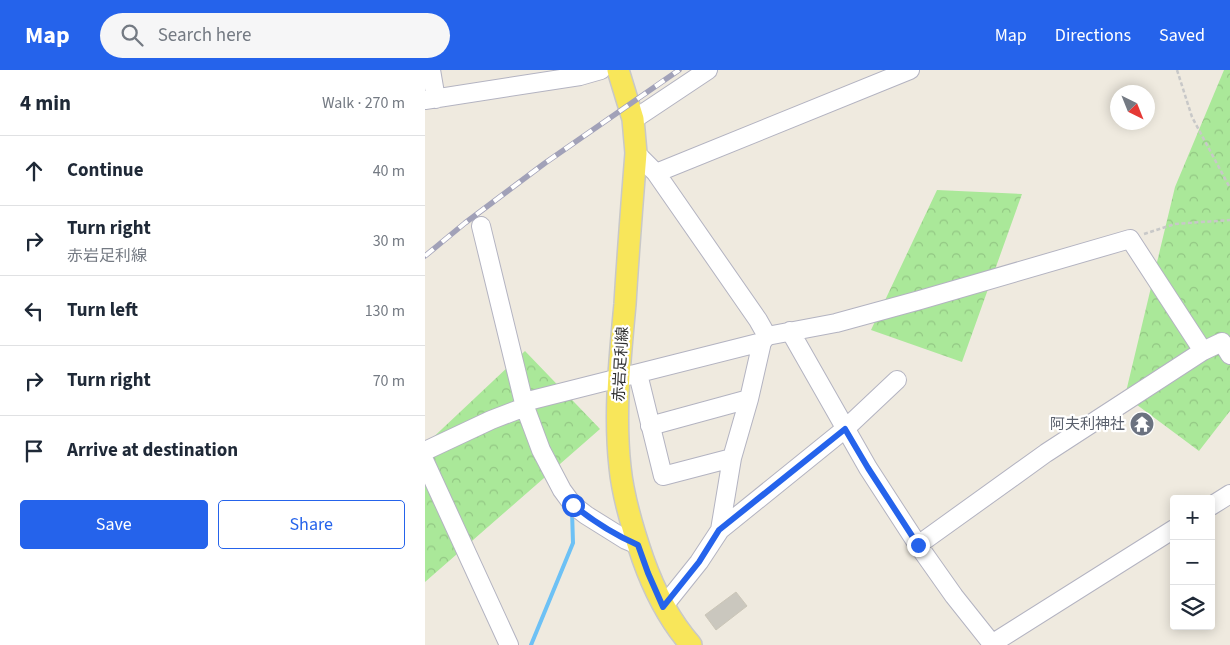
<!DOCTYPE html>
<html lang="en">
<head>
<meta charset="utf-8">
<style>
	body { margin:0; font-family:"Source Sans 3","Noto Sans JP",sans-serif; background:#f6f6f7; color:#1f2937 }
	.controls { position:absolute; right:15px; bottom:15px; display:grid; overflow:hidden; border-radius:5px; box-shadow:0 2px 12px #0003 }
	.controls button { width:45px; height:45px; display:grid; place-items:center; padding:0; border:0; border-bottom:1px solid #e0e1e3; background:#fff; color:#1f2937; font:25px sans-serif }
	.compass { position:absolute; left:685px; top:15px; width:45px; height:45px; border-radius:50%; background:#fff; box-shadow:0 2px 12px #0003; rotate:137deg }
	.stop { position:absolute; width:15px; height:15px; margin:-11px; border:4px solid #2563eb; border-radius:50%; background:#fff }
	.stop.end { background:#2563eb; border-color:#fff; box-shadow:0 1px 5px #0008 }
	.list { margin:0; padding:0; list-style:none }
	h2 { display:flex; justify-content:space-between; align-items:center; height:65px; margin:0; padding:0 20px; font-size:21px }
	h2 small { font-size:16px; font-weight:400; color:#747a83 }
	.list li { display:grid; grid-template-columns:32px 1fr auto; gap:15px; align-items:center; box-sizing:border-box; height:70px; padding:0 20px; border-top:1px solid #e0e1e3 }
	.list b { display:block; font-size:19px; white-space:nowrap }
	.list p { margin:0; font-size:16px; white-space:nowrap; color:#747a83 }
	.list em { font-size:16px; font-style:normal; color:#747a83 }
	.actions { display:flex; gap:10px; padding:15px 20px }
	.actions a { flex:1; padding:11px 0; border:1px solid #2563eb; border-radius:5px; text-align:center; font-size:18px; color:#2563eb }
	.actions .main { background:#2563eb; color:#fff }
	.icon { flex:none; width:28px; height:28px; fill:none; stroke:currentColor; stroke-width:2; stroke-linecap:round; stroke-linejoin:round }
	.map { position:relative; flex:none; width:805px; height:575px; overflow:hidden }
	header { display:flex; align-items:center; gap:30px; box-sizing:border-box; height:70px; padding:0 25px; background:#2563eb; color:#fff }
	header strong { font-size:24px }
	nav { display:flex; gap:28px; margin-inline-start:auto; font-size:18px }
	.search { width:350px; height:45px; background:#f6f6f7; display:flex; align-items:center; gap:12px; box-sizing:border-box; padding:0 18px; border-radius:28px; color:#747a83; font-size:19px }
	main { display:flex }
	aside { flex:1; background:#fff }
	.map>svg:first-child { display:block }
	.forest { fill:url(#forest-crowns) }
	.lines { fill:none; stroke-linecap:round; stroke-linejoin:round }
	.stream { stroke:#6dc1f5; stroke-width:4 }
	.building { fill:#cac7be; stroke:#cbc6b8 }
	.minor-casing { stroke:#b3b3c1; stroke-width:20 }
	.major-casing { stroke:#c8c8c8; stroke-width:24 }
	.path { stroke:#c8c8c8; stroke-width:2.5; stroke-dasharray:4 2.5; stroke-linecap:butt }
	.minor { stroke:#fff; stroke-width:18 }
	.major { stroke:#f8e65a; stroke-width:21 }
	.rail-casing { stroke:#a1a1b8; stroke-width:5.5 }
	.rail { stroke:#fff; stroke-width:4; stroke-dasharray:11; stroke-linecap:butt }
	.route { stroke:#2563eb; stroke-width:6 }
	.labels { text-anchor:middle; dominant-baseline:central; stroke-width:4.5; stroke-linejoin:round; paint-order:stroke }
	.street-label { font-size:15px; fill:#2d2d2d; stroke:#fff }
	.worship-label { font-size:15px; fill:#5b616d; stroke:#fff; text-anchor:end }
</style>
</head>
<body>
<header>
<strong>Map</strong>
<div class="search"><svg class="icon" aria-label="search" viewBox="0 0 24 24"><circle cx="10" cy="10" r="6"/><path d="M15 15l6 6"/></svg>Search here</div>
<nav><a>Map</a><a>Directions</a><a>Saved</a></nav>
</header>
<main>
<aside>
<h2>4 min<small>Walk · 270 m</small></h2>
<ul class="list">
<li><svg class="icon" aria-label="ahead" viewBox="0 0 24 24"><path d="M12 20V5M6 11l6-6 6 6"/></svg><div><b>Continue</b></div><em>40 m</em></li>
<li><svg class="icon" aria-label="right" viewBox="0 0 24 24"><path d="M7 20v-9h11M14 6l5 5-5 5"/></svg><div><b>Turn right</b><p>赤岩足利線</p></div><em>30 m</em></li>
<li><svg class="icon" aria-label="left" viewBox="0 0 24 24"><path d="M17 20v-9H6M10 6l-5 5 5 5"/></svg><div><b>Turn left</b></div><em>130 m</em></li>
<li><svg class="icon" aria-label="right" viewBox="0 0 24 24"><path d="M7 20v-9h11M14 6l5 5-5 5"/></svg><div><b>Turn right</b></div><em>70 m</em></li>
<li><svg class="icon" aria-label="arrive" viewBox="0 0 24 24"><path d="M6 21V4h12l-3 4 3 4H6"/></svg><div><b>Arrive at destination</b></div></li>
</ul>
<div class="actions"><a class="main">Save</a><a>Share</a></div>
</aside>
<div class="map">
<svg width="805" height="575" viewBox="0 0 805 575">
	<defs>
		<pattern id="forest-crowns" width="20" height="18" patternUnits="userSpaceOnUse" patternTransform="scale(1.25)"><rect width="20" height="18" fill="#aae899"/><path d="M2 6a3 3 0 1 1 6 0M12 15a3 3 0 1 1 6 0" fill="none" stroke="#93c784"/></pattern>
	</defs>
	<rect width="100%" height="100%" fill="#efeadf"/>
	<path class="forest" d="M799 0H805V341L774 381 700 326 750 117Z
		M512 120 597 124 537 292 446 260Z
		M100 281 175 359 0 512V375Z"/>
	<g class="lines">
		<path class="stream" d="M106 575 148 473 147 441"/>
	</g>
	<path class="building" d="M311 522 322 536 291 560 280 545Z"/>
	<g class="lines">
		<defs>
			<path id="minor" d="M6 0 11 29
				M0 30 155 6 176 0
				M208 49 214 46 283 0
				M211 83 231 103 333 250 342 266
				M231 103 485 0
				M56 156 100 337 116 380 137 420 148 435 161 445 201 470 213 475
				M365 261 443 398 493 475 529 526 568 575
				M213 304 238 406 307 388
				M99 332 337 272
				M225 356 324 329
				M0 381 66 350 100 337
				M0 392 84 575
				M786 436 805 424
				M295 460 420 359 472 310
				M493 475 621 383 778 281 797 272 805 285
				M238 537 274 492 295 460 307 388 324 329 337 272 342 266 411 253 495 230 705 169 778 281
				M565 575 749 459"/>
			<path id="major" d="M193 0 208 49 211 83C207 133 203 184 200 234 195 288 189 343 195 397 198 428 208 460 218 489 229 520 244 550 266 575"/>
		</defs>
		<use href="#minor" class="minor-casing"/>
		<use href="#major" class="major-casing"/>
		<path class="path" d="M752 0 767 47 805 118
			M719 164 750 154 805 150"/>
		<use href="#minor" class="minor"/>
		<use href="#major" class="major"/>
		<defs>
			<path id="rail" d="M0 186 40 153 120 93 254 0"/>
		</defs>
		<use href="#rail" class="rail-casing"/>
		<use href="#rail" class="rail"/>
	</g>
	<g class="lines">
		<path class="route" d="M148 435C168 451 190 465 213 475L223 503 238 537 274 492 294 460 420 359 443 398 493 475"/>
	</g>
	<defs>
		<symbol id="temple-disc" viewBox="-11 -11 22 22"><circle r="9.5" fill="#6b7280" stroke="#fff"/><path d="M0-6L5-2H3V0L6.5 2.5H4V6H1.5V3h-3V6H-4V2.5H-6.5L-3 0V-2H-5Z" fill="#fff"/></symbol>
	</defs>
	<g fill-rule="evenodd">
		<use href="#temple-disc" x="703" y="340" width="28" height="28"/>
	</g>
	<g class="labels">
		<g class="street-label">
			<text transform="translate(196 294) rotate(-87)">赤岩足利線</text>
		</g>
		<g class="worship-label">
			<text x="700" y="354">阿夫利神社</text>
		</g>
	</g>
</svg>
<div class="controls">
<button>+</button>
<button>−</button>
<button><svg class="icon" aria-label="layers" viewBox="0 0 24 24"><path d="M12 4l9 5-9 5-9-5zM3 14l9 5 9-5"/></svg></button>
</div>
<svg class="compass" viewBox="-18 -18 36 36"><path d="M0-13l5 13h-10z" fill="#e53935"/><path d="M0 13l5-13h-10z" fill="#747a83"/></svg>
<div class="stop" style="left:148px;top:435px"></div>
<div class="stop end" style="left:493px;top:475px"></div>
</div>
</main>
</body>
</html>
